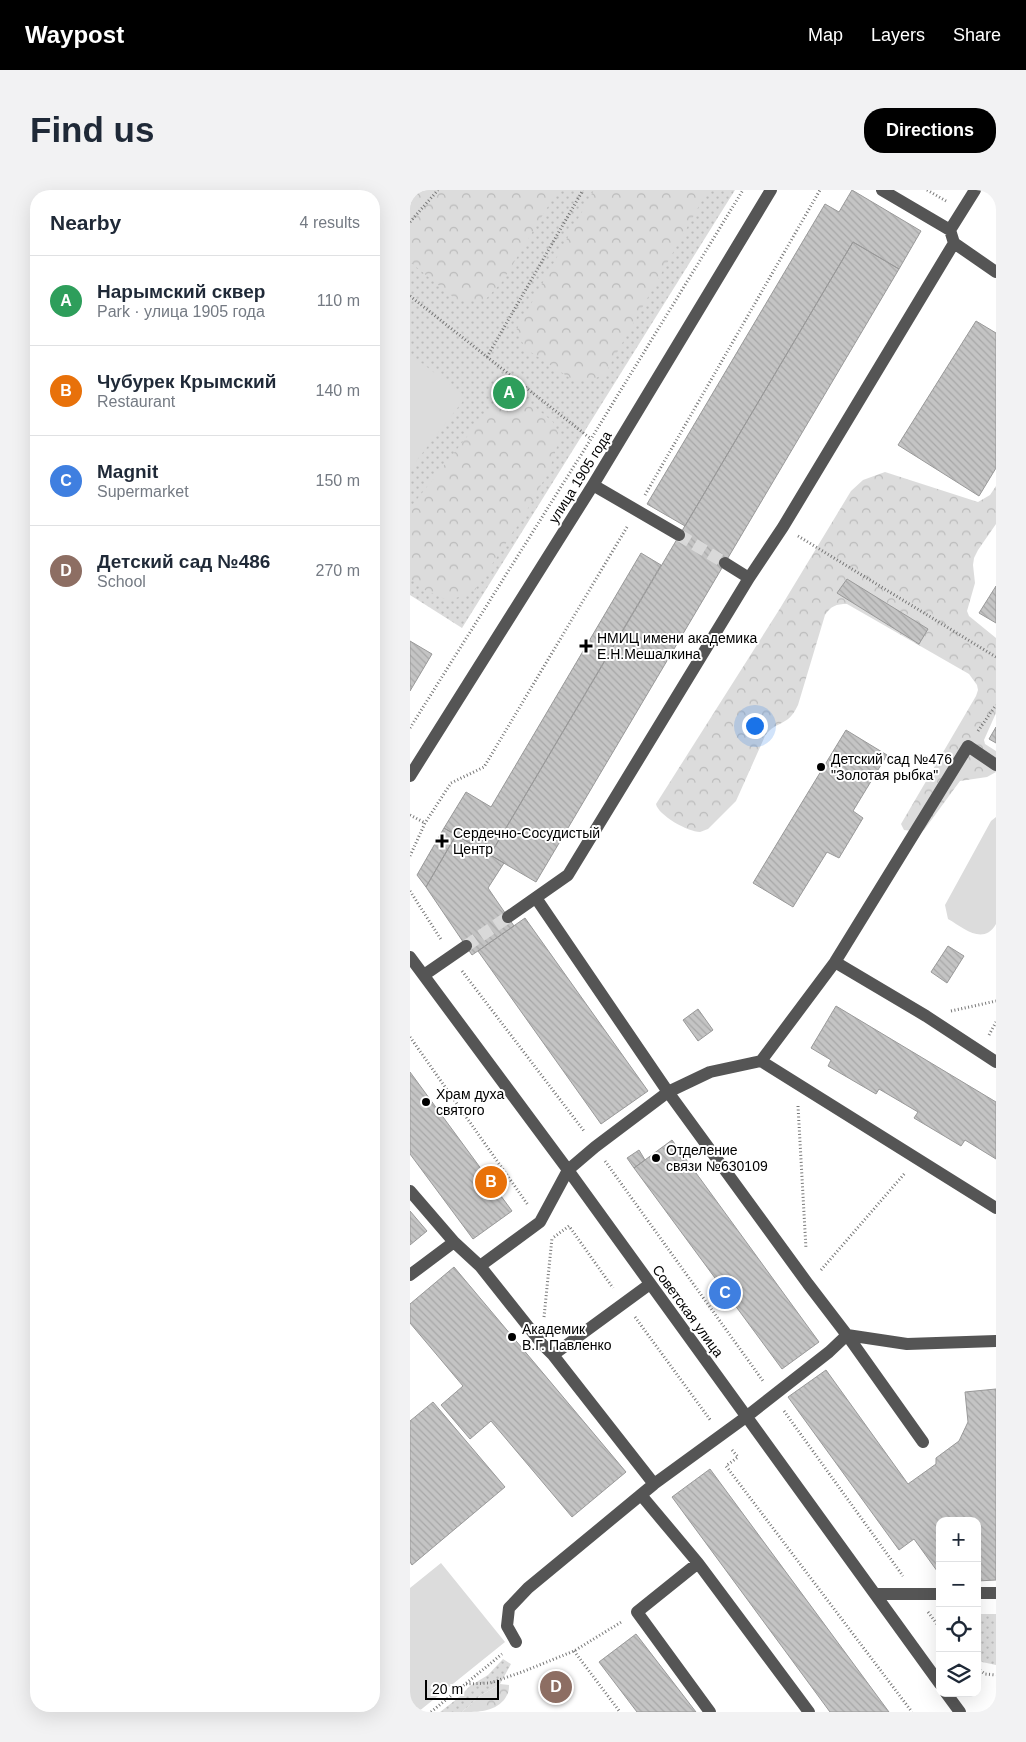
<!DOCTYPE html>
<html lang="en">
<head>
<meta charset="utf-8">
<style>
	body { margin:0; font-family:Helvetica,sans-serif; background:#f2f2f3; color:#1f2937 }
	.controls { position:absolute; right:15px; bottom:15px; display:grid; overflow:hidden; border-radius:10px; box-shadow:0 5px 20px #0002 }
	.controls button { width:45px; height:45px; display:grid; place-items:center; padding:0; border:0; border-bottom:1px solid #e0e1e3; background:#fff; color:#1f2937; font:25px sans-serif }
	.scale { position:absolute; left:15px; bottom:12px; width:74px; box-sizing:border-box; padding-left:5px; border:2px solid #000; border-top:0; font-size:14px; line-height:18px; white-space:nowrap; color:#000; -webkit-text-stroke:4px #fff; paint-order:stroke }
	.you { position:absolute; left:344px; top:535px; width:18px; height:18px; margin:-12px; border:4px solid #fff; border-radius:50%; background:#1a73e8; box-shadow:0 0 0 8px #1a73e833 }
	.badge { display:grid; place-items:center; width:32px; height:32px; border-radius:50%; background:#000; color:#fff; font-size:16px; font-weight:700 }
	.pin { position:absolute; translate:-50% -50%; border:2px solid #fff; box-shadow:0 1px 5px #0006 }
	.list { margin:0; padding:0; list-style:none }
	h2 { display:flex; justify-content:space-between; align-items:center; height:65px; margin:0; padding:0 20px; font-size:21px }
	h2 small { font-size:16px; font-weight:400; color:#747a83 }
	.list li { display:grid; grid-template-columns:32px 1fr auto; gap:15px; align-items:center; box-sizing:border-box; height:90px; padding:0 20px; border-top:1px solid #e0e1e3 }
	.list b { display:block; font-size:19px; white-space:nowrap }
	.list p { margin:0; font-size:16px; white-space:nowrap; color:#747a83 }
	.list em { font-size:16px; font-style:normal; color:#747a83 }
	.icon { flex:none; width:28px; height:28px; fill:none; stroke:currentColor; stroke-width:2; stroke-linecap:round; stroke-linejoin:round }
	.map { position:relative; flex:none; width:586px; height:1522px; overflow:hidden; border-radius:20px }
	header { display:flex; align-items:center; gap:30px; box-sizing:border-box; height:70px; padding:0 25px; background:#000; color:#fff }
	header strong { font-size:24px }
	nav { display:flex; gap:28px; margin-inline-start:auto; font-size:18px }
	.intro { display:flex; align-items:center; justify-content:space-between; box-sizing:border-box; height:120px; padding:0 30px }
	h1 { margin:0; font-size:35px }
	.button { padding:12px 22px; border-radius:20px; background:#000; color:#fff; font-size:18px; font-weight:700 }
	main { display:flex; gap:30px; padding:0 30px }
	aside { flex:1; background:#fff; border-radius:20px; box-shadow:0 5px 20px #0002 }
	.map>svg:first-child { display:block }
	.grass { fill:url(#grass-dots) }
	.forest { fill:url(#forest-crowns) }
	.pitch { fill:#dcdcdc }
	.building { fill:url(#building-back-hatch); stroke:#999 }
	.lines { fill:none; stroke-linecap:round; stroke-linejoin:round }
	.minor-tunnel { stroke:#d9d9d9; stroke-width:12; stroke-dasharray:12 6; stroke-linecap:butt }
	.path { stroke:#777; stroke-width:3; stroke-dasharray:1 2.5; stroke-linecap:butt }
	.minor { stroke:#555; stroke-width:12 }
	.poi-dot { fill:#000; stroke:#fff; stroke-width:2 }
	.labels { text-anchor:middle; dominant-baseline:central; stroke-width:4; stroke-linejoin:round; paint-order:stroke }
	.street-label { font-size:14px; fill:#000; stroke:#fff }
	.poi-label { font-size:14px; fill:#000; stroke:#fff; text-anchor:start }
</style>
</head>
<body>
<header>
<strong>Waypost</strong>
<nav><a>Map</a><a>Layers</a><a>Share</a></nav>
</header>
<div class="intro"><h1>Find us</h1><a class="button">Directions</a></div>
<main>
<aside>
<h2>Nearby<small>4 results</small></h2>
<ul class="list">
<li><span class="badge" style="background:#2e9e5b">A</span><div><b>Нарымский сквер</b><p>Park · улица 1905 года</p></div><em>110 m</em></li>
<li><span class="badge" style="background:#e8710a">B</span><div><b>Чубурек Крымский</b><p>Restaurant</p></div><em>140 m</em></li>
<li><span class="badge" style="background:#3f7fe0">C</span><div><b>Magnit</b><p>Supermarket</p></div><em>150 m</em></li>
<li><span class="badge" style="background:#8d6e63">D</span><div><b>Детский сад №486</b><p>School</p></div><em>270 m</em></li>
</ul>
</aside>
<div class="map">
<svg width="586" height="1522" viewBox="0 0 586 1522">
	<defs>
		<pattern id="grass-dots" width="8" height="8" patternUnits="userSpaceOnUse" patternTransform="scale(1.25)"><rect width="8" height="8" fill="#dcdcdc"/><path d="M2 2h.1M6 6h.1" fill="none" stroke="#bbb" stroke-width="1.8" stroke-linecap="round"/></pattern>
		<pattern id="forest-crowns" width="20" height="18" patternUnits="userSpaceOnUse" patternTransform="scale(1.25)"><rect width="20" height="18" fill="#dcdcdc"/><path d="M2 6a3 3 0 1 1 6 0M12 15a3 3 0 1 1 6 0" fill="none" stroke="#bbb"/></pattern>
		<pattern id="building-back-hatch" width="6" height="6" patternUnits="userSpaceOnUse" patternTransform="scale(1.25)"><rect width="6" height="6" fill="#c4c4c4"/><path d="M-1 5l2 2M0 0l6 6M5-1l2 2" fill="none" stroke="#a7a7a7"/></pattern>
	</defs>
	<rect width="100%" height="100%" fill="#fff"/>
	<path class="grass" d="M0 0H325L52 438 0 405Z
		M567 1424H586V1475L572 1472 567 1468Z
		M93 1469 101 1474 90 1494 70 1506 52 1522H30L48 1508 60 1496 78 1485Z"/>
	<path class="forest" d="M0 0H148L92 92 74 111H48L0 72Z
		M184 0H298L195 184 179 191 160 188 116 159 106 141Z
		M115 209 143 232 150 247 139 281 112 329 65 400 39 411 15 400 0 388V318L79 219Z
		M475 282 568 312 580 305 586 296V334L568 360 564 368 563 375 565 393 557 421 559 426 586 448V523L574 550 575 554 586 561V582L577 587 550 591 514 640 510 642 494 640 491 634 566 506 568 500 567 495 559 484 437 414C426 414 421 416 415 425L388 515C385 521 382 527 375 531 367 536 361 537 355 546L326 611 298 639C295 640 293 641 290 642 278 642 248 625 246 614L369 420 441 301 453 290Z
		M90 1494 99 1495C99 1502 98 1504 94 1510 83 1522 69 1522 52 1522L70 1506Z"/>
	<path class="pitch" d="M0 164 56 207 0 279Z
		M586 627V734C573 756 554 738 538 729L535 715 581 631Z
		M31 1373 95 1452 8 1522H0V1398Z"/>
	<path class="building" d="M442 0 511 41 489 79 443 52 275 336 237 314 415 14 429 22Z
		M443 52 489 79 126 692 80 665Z
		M566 131 586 143V278L569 306 488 255Z
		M231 363 251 375 80 665 34 638 56 602 81 617Z
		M437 389 518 439 509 454 427 403Z
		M586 396V433L569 423Z
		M0 451 22 464 0 501Z
		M586 537V553L579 549Z
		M436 540 477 565 443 621 453 628 429 668 417 662 383 717 343 693Z
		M34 638 46 645 16 697 7 685Z
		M46 645 94 673 78 698 104 736 62 765 16 697Z
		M115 728 238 901 191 934 68 761Z
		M538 756 554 766 537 793 521 782Z
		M426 816 586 912V969L555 950 551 956 504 928 508 922 469 899 466 904 418 876 421 870 401 858Z
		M288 819 303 840 288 851 273 830Z
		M0 882 102 1021 63 1049 0 964Z
		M262 950 409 1152 372 1179 224 978Z
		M229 960 235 970 224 978 217 968Z
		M0 1021 17 1041 0 1055Z
		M44 1077 216 1282 162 1327 81 1231 60 1249 31 1215 53 1196 0 1133V1114Z
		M416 1180 498 1294 526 1274V1268L549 1251 558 1232 555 1202 586 1199V1390L567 1391V1331H530V1385L504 1349 489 1360 378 1207Z
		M23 1212 95 1297 2 1375 0 1372V1231Z
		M300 1279 479 1522H420L262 1307Z
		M226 1444 286 1522H227L189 1472Z"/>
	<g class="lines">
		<path class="minor-tunnel" d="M269 345 315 373
			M56 756 98 727"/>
		<path class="path" d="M517 0 536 11
			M0 32 28 0
			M0 106 181 249
			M77 167 173 0
			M235 305 410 0
			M388 346 586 467
			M0 538 181 249 333 0
			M568 541 586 515
			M0 625 15 633
			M0 666 15 633 41 593 74 577 217 337
			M0 701 32 751
			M52 781 174 941
			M541 821 586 811
			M579 845 586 832
			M0 847 118 1015
			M388 916 396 1059
			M195 971 353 1191
			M144 1047 159 1036 203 1098
			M411 1080 495 983
			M134 1127 142 1048
			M225 1127 301 1231
			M374 1221 493 1386
			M322 1260 328 1267 316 1276 502 1522
			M518 1422 530 1438
			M164 1461 210 1522
			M567 1478 575 1484 586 1485
			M56 1494 80 1493 112 1482 164 1461 213 1431
			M21 1522 92 1464"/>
		<path class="minor" d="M472 0 540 40 544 53 586 82
			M540 40 565 0
			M183 295 269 345
			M315 373 339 388
			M0 586 183 295 361 0
			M126 708 258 902 398 1094 437 1145 513 1252
			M98 727 158 685 339 388 373 337 544 53
			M0 767 158 980 530 1494
			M425 772 516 826 586 872
			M14 785 56 756
			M351 871 586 1018
			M0 1001 44 1052 70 1076 132 1154 143 1165 244 1294
			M70 1076 130 1032 158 980 185 957 258 902 300 882 351 871 425 772 558 556 586 575
			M0 1085 44 1052
			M143 1165 240 1094
			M231 1305 288 1373 399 1522
			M288 1373 227 1422 300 1522
			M567 1403H586
			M465 1404H530
			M106 1452 97 1436 99 1418 118 1398 244 1294 336 1227 419 1162 437 1145 497 1154 586 1151
			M536 1503 550 1522"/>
	</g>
	<g class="poi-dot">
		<path d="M173.5 448.5h5v5h5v5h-5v5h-5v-5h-5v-5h5z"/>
		<circle cx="411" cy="577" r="5"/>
		<path d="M29.5 643.5h5v5h5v5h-5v5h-5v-5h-5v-5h5z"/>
		<circle cx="16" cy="912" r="5"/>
		<circle cx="246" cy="968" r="5"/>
		<circle cx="102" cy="1147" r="5"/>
	</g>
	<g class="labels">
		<g class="street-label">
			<text transform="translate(170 287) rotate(-58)">улица 1905 года</text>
			<text transform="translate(278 1121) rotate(54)">Советская улица</text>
		</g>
		<g class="poi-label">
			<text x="187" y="448">НМИЦ имени академика<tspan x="187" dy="16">Е.Н.Мешалкина</tspan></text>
			<text x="421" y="569">Детский сад №476<tspan x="421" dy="16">"Золотая рыбка"</tspan></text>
			<text x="43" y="643">Сердечно-Сосудистый<tspan x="43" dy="16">Центр</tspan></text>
			<text x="26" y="904">Храм духа<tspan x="26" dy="16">святого</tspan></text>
			<text x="256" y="960">Отделение<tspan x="256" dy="16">связи №630109</tspan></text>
			<text x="112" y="1139">Академик<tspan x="112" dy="16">В.Г. Павленко</tspan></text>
		</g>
	</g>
</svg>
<div class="controls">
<button>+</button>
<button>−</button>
<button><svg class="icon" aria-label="locate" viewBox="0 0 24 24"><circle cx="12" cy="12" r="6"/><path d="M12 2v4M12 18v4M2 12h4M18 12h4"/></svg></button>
<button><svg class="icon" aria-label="layers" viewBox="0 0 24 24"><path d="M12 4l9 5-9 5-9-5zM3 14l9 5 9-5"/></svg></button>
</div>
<div class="scale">20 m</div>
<div class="you"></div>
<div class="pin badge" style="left:99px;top:203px;background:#2e9e5b">A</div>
<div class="pin badge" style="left:81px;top:992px;background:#e8710a">B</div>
<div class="pin badge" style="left:315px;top:1103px;background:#3f7fe0">C</div>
<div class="pin badge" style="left:146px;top:1497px;background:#8d6e63">D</div>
</div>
</main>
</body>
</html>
